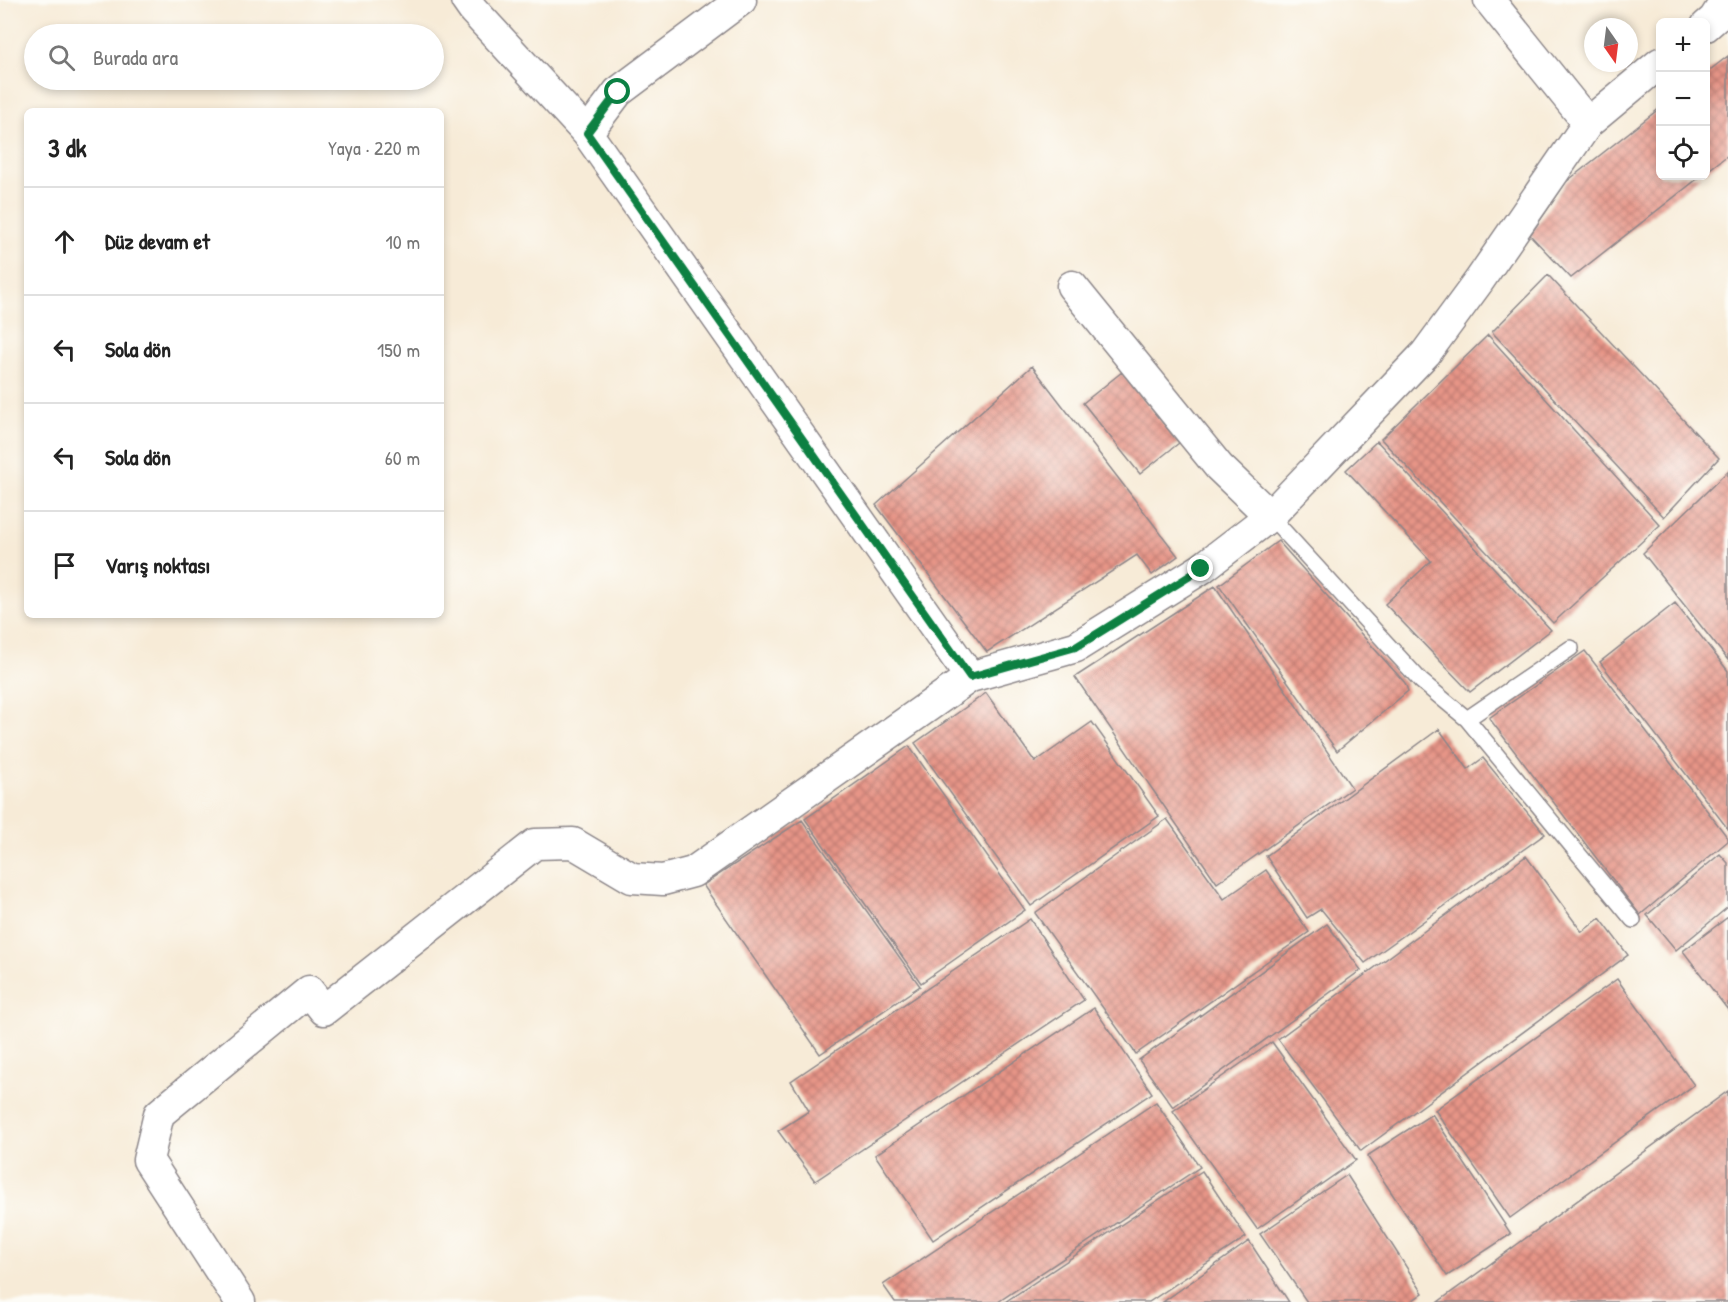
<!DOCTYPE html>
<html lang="tr">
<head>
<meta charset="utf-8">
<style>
	body { margin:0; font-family:"Patrick Hand",sans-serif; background:#f2f2f2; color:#222 }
	.controls { position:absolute; right:18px; top:18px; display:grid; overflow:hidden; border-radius:9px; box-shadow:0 3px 9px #0003 }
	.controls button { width:54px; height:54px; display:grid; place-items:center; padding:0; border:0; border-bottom:2px solid #e0e0e0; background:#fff; color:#222; font:30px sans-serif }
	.compass { position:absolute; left:1584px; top:18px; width:54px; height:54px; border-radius:50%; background:#fff; box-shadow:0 3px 9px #0003; rotate:166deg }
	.stop { position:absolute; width:18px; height:18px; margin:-14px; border:4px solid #0b8043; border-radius:50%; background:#fff }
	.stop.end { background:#0b8043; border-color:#fff; box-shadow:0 2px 6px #0008 }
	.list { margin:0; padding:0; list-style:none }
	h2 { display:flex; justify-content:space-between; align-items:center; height:78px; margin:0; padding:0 24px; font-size:26px }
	h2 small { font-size:20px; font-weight:400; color:#767676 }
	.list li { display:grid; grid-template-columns:39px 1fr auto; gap:18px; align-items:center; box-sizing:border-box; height:108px; padding:0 24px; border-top:2px solid #e0e0e0 }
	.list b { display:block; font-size:22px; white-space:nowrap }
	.list em { font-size:20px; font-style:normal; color:#767676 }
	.icon { flex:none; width:33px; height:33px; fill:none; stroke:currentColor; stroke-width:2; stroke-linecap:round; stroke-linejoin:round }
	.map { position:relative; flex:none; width:1728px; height:1302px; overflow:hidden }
	.search { position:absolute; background:#fff; box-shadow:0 3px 9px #0003; left:24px; top:24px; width:420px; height:66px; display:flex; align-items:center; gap:15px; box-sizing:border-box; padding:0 21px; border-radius:33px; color:#767676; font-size:22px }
	.panel { position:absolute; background:#fff; box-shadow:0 3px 9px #0003; left:24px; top:108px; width:420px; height:510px; border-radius:9px }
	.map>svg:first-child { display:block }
	.building { fill:url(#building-cross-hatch) }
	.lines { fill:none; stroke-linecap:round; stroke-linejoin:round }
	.service-casing { stroke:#8c8689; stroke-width:18 }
	.minor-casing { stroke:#8c8689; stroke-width:33 }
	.service { stroke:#fff; stroke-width:15 }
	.minor { stroke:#fff; stroke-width:30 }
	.route { stroke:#0b8043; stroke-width:8 }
</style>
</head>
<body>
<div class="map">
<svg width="1728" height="1302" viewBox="0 0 1728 1302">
	<defs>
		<pattern id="building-cross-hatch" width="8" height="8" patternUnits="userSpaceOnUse" patternTransform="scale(1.5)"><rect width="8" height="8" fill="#e79587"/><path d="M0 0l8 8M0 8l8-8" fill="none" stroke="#bb7970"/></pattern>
	</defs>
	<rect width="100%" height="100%" fill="#fdfcf7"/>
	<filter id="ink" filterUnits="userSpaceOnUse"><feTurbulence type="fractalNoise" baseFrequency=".0167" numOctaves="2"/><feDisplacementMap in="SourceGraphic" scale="12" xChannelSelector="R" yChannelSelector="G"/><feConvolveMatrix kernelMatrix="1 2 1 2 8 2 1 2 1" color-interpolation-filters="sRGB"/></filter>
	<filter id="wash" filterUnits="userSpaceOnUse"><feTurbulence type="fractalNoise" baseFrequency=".008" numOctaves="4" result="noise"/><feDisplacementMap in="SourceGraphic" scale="24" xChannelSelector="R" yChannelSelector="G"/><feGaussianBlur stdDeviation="1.35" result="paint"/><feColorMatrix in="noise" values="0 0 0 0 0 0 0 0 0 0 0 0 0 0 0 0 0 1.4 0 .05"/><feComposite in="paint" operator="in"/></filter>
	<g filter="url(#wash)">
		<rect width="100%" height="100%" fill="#f7ebd7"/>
		<g id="blocks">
			<path class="building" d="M1728 56V155L1706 172V73Z
				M1660 108V176H1701L1571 278 1530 235 1566 182Z
				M1548 275 1719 458 1664 517 1492 332Z
				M1488 335 1660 525 1553 623 1381 439Z
				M1032 366 1178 556 1152 575 1137 555 987 652 876 505Z
				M1122 372 1179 443 1140 474 1083 403Z
				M1377 441 1551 630 1470 692 1385 604 1431 561 1346 470Z
				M1728 471V660L1643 553Z
				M1278 541 1405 683 1408 691 1337 751 1219 585Z
				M1215 586 1352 788 1217 883 1075 677Z
				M1675 603 1728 671V829L1600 662Z
				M1585 651 1728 838V841L1640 915 1489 718Z
				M986 693 1035 762 1092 722 1159 816 1031 906 915 743Z
				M1439 729 1468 769 1483 758 1545 834 1365 963 1321 909 1307 918 1266 856Z
				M909 746 1025 910 921 983 805 819Z
				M1167 819 1224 899 1266 870 1309 932 1136 1054 1035 913Z
				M802 820 920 986 820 1054 703 885Z
				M1720 854 1728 863V907L1676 950 1647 915Z
				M1526 856 1582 932 1600 918 1628 955 1361 1151 1278 1039Z
				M1728 917V1010L1683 951Z
				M1030 919 1084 1000 815 1181 778 1131 809 1111 791 1081Z
				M1327 924 1361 970 1173 1107 1139 1060Z
				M1617 979 1694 1085 1510 1218 1435 1110Z
				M1094 1008 1152 1093 933 1240 875 1155Z
				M1272 1042 1356 1160 1257 1229 1173 1111Z
				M1728 1091V1302H1438Z
				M1156 1102 1200 1167 998 1302H895L883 1285Z
				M1432 1114 1511 1234 1447 1276 1367 1156Z
				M1202 1171 1246 1237 1149 1302H1005Z
				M1347 1175 1423 1293 1410 1302H1307L1260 1234Z
				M1249 1241 1289 1302H1163Z"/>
		</g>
	</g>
	<g filter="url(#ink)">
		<use href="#blocks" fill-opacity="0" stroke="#8c8689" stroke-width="1.5"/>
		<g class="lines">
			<defs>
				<path id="service" d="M1270 516 1421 681 1467 719 1633 920
					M1467 719 1571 648"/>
				<path id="minor" d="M466 0 473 10 587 133 970 677
					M1489 0 1588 123
					M1706 26 1714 19 1726 0
					M587 133 618 92 741 0
					M1072 286 1219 467 1270 516
					M240 1302 148 1160 159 1114 309 991 324 1010 535 844 573 843 632 878 663 880 693 872 970 677 1076 647 1201 569 1270 516 1426 353 1479 281 1588 123 1660 63"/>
			</defs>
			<use href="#service" class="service-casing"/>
			<use href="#minor" class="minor-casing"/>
			<use href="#service" class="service"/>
			<use href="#minor" class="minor"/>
		</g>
	</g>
	<g class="lines" filter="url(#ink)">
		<path class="route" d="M618 92 587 133 970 677 1076 647 1201 569"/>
	</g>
</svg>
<div class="controls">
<button>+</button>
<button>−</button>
<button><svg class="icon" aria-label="locate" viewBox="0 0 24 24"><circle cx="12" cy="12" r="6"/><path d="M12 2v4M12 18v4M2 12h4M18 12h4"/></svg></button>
</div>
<svg class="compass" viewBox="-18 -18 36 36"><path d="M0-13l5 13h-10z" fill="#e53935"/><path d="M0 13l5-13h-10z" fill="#767676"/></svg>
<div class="stop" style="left:618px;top:92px"></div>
<div class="stop end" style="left:1201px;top:569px"></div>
<div class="search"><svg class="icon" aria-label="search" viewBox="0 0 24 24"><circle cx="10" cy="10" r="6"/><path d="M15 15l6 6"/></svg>Burada ara</div>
<section class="panel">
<h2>3 dk<small>Yaya · 220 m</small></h2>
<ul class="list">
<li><svg class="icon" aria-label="ahead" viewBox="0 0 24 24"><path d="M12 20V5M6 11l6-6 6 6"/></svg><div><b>Düz devam et</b></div><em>10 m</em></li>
<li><svg class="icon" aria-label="left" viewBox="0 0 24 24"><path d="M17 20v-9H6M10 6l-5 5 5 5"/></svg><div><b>Sola dön</b></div><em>150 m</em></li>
<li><svg class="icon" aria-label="left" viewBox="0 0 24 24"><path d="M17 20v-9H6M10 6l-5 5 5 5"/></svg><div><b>Sola dön</b></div><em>60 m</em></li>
<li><svg class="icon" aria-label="arrive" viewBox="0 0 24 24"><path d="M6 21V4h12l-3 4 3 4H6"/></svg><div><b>Varış noktası</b></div></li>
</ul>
</section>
</div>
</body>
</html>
